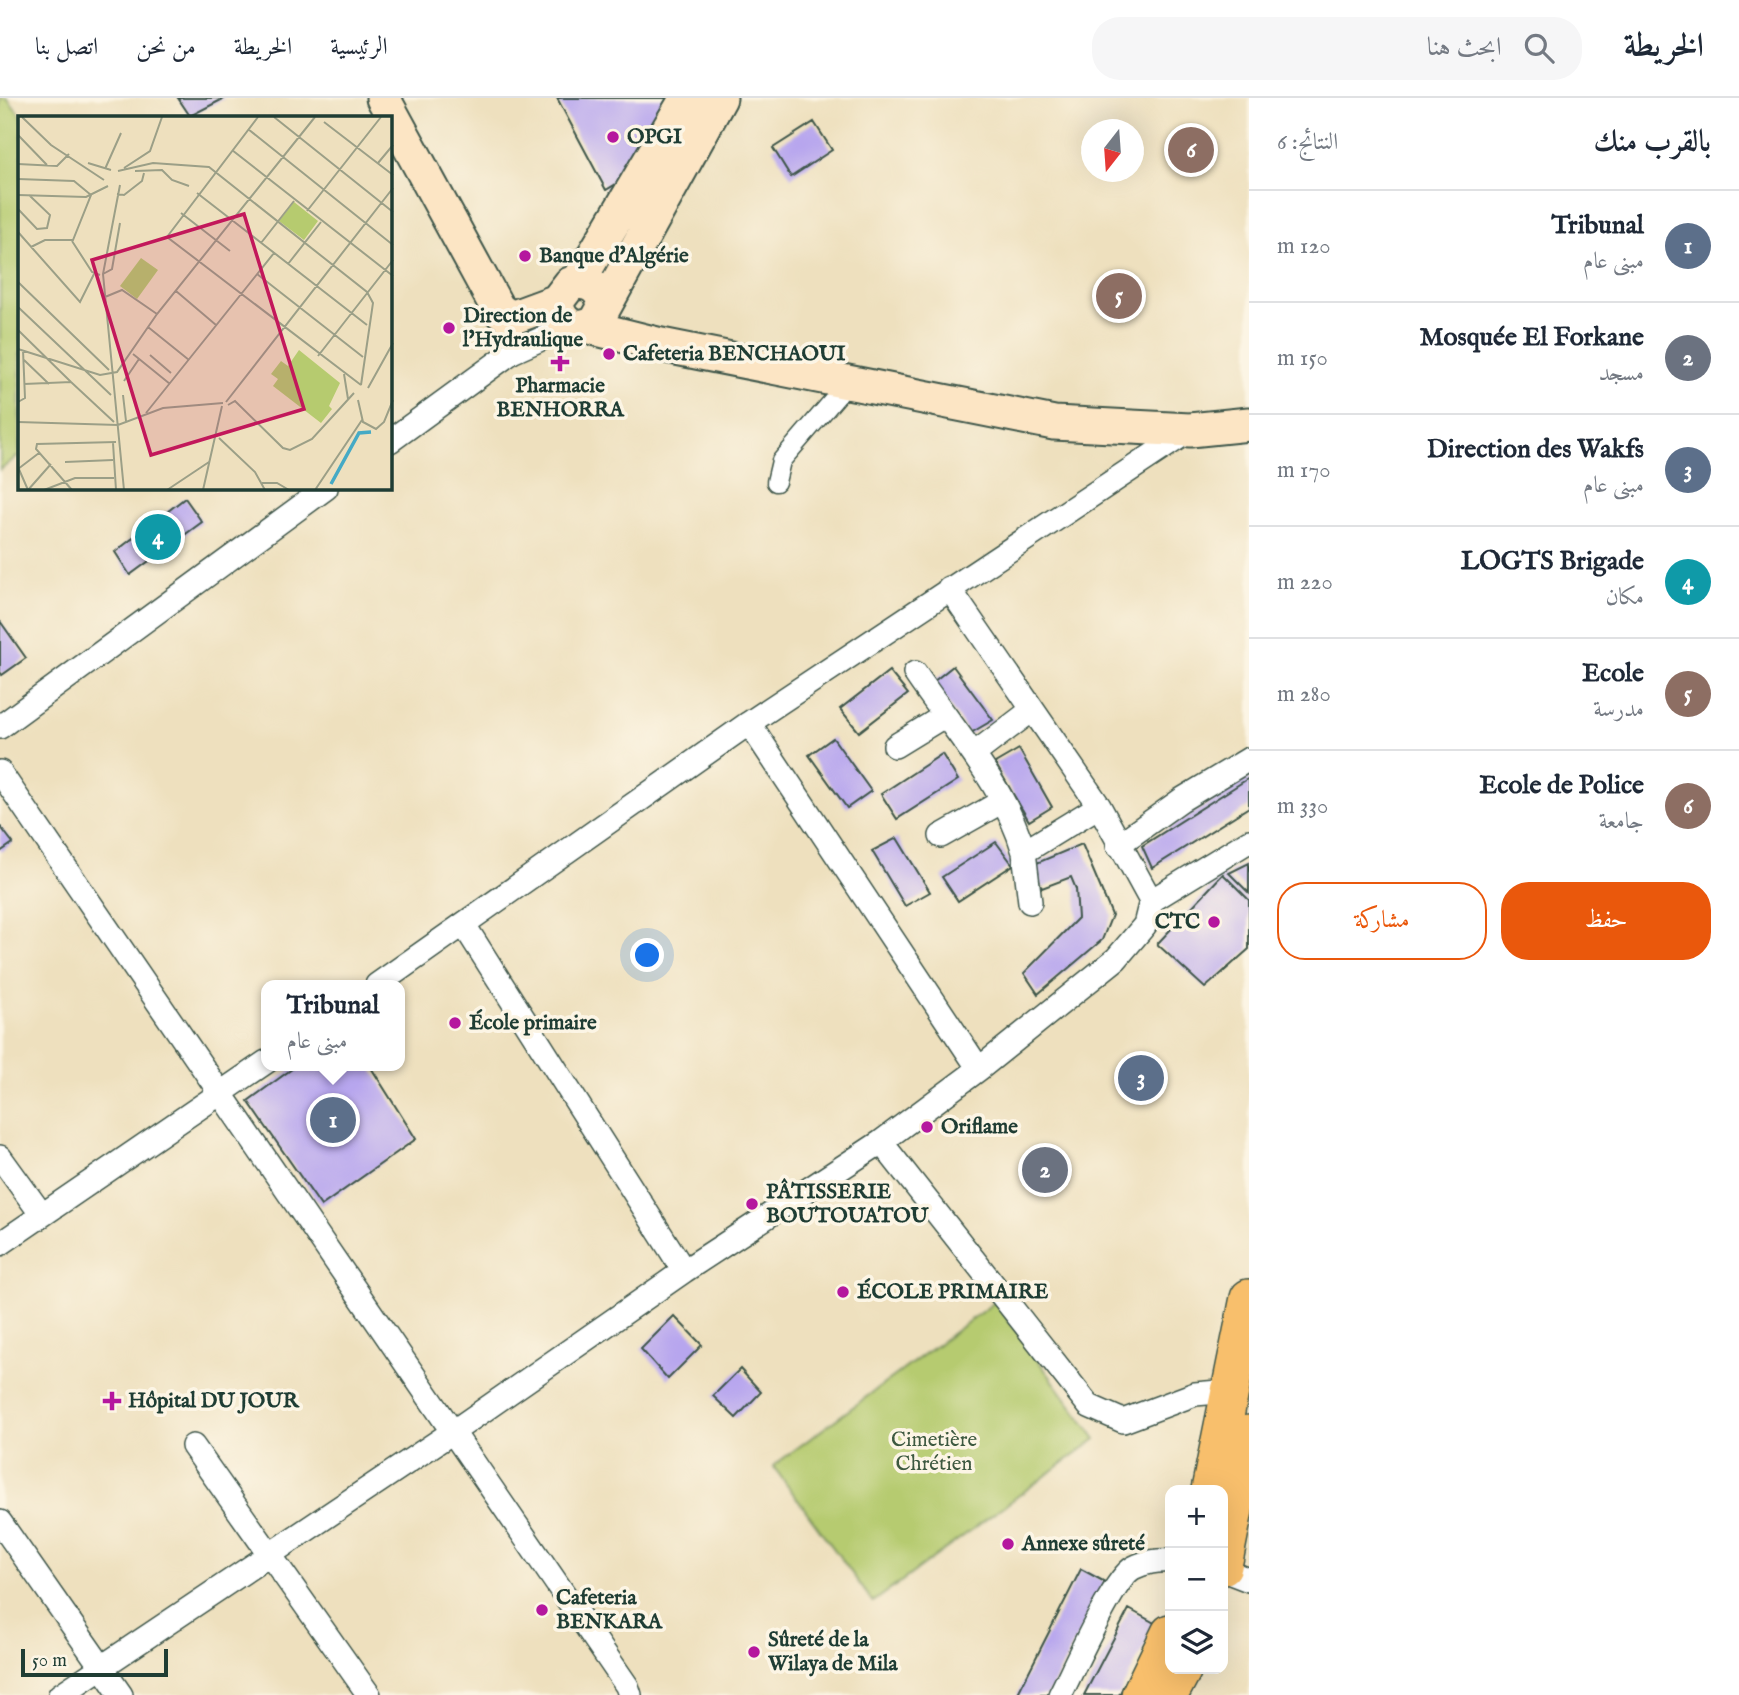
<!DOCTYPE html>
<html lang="ar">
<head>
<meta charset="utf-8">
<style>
	body { margin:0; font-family:"IM FELL English",Amiri,serif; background:#f6f6f7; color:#1f2937; direction:rtl }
	.controls { position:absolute; right:21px; bottom:21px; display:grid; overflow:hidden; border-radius:14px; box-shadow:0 7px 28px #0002 }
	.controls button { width:63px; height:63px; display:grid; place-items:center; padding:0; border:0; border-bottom:2px solid #e0e1e3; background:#fff; color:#1f2937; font:35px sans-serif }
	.compass { position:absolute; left:1081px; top:21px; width:63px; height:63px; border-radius:50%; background:#fff; box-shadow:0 7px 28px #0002; rotate:197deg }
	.scale { position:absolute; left:21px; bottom:18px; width:147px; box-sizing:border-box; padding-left:7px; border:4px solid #1f3d34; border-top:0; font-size:19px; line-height:24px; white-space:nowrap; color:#1f3d34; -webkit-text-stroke:5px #fcf5e5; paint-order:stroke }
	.you { position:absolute; left:648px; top:858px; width:24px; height:24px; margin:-18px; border:5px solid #fff; border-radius:50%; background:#1a73e8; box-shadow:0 0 0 10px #1a73e833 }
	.badge { display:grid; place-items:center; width:46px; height:46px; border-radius:50%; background:#ea580c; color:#fff; font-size:23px; font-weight:700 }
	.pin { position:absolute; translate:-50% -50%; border:4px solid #fff; box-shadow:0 2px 7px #0006 }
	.popup { position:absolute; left:261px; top:882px; width:144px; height:91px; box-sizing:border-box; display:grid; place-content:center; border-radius:14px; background:#fff; filter:drop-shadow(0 2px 5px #0005); font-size:23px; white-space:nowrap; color:#747a83 }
	.popup b { font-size:26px; color:#1f2937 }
	.popup::after { content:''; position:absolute; left:50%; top:100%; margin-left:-14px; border:14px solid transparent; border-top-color:#fff }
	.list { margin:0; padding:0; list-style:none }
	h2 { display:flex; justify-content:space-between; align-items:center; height:91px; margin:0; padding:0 28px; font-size:30px }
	h2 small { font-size:23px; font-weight:400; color:#747a83 }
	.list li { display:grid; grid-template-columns:46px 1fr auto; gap:21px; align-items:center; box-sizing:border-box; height:112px; padding:0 28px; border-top:2px solid #e0e1e3 }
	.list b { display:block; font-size:26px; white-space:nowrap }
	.list p { margin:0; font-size:23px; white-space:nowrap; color:#747a83 }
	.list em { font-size:23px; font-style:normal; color:#747a83 }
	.actions { display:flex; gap:14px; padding:21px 28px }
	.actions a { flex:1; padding:16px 0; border:2px solid #ea580c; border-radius:28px; text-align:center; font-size:24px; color:#ea580c }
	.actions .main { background:#ea580c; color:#fff }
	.icon { flex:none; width:38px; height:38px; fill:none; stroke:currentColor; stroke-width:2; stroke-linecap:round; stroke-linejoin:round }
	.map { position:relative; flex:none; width:1249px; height:1597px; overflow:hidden; direction:ltr }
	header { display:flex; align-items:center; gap:42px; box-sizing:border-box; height:98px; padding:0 35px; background:#fff; border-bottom:2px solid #e0e1e3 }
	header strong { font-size:33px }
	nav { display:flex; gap:38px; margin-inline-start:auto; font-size:24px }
	.search { width:490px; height:63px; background:#f6f6f7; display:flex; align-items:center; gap:18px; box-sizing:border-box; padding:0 24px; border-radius:28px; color:#747a83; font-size:26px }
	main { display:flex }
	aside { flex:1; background:#fff }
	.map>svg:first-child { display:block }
	.green { fill:#b6cb6f; stroke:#6a8452; stroke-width:2 }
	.building { fill:#b7a6ee }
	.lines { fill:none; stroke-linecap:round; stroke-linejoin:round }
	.pedestrian-casing { stroke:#3e5549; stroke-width:21 }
	.minor-casing { stroke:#3e5549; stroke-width:26 }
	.secondary-casing { stroke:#3e5549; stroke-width:37 }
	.primary-casing { stroke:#3e5549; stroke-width:40 }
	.pedestrian { stroke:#fff; stroke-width:18 }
	.minor { stroke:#fff; stroke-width:23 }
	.secondary { stroke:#fce5c4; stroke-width:33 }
	.primary { stroke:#f8bf6c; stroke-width:37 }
	.poi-dot { fill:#b5179e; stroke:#fcf5e5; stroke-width:2.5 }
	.labels { text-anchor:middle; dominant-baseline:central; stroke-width:7; stroke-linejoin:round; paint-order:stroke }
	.poi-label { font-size:21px; font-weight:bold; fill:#1f3d34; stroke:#fcf5e5; text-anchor:start }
	.park-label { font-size:21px; fill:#3d5940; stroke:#fcf5e5 }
	.inset-river { fill:none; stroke:#45aac5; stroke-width:3.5 }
	.inset-road { fill:none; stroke:#9b9f87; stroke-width:2 }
	.view { fill:#c2185b; fill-opacity:0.15; stroke:#c2185b; stroke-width:3.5 }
	.inset-edge { fill:none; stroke:#1f3d34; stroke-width:3.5 }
</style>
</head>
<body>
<header>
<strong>الخريطة</strong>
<div class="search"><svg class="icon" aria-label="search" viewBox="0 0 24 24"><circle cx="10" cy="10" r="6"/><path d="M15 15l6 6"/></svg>ابحث هنا</div>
<nav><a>الرئيسية</a><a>الخريطة</a><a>من نحن</a><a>اتصل بنا</a></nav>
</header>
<main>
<aside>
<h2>بالقرب منك<small>النتائج: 6</small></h2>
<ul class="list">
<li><span class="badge" style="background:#5c6f8a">1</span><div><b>Tribunal</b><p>مبنى عام</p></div><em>120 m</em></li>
<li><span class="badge" style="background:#6b7280">2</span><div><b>Mosquée El Forkane</b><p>مسجد</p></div><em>150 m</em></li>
<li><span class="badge" style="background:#5c6f8a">3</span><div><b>Direction des Wakfs</b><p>مبنى عام</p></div><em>170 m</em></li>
<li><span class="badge" style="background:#0f9aa8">4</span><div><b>LOGTS Brigade</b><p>مكان</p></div><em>220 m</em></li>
<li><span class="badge" style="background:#8d6e63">5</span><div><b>Ecole</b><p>مدرسة</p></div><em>280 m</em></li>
<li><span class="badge" style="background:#8d6e63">6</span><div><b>Ecole de Police</b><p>جامعة</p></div><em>330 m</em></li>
</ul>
<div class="actions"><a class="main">حفظ</a><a>مشاركة</a></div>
</aside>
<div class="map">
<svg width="1249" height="1597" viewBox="0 0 1249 1597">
	<rect width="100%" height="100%" fill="#fcf5e5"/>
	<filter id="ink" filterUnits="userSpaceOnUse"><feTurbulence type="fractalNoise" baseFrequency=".0143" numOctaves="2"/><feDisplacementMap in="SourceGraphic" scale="14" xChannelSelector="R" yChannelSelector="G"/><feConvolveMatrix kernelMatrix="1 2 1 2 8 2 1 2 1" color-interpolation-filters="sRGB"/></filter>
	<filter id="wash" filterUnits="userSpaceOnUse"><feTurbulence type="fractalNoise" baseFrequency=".00686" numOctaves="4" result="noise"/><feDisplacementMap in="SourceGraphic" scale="28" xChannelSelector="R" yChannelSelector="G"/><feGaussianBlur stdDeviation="1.57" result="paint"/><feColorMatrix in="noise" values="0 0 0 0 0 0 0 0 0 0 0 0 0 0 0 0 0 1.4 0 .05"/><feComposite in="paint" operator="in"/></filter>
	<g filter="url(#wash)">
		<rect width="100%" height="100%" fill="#eee0be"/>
		<path class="green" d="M0 0H7L22 19 19 357 0 372Z
			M995 1204 1096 1341 873 1504 773 1368Z"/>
		<g id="blocks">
			<path class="building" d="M178 0H225L190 18Z
				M557 0H667L629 78 606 92Z
				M814 24 832 52 791 79 773 50Z
				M185 400 202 424 130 477 115 454Z
				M0 523 26 560 2 577 0 574Z
				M953 568 993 622 969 636 933 584Z
				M889 573 908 596 859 634 840 611Z
				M833 640 871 693 847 710 809 657Z
				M1019 651 1052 709 1029 723 995 665Z
				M942 656 958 682 897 721 881 696Z
				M1249 680V709L1152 770 1142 748Z
				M0 728 13 745 0 754Z
				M897 740 930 794 905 808 872 753Z
				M996 744 1013 767 958 803 942 779Z
				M1082 746 1112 817 1102 842 1038 896 1024 875 1078 820 1076 791 1071 779 1042 790 1032 767Z
				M1249 765V795L1229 775Z
				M1223 776 1249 802V851L1205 890 1157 846Z
				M296 968H370L416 1041 321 1108 248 1003Z
				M674 1218 702 1247 668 1281 641 1251Z
				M740 1271 761 1294 736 1320 713 1298Z
				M1081 1471 1105 1484 1048 1597H1017Z
				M1129 1511 1156 1526 1119 1597H1084Z"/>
		</g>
	</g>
	<g filter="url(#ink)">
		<use href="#blocks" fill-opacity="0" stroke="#3e5549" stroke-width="2"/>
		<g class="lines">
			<defs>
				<path id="pedestrian" d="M776 384 781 363 849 284"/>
				<path id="minor" d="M390 343 512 254 570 228
					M949 490 1099 708 1151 803
					M915 575C953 632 1005 687 1024 754
					M749 625 979 971
					M0 629 326 390
					M895 648 944 618
					M974 656 1032 612
					M0 674C207 980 420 1282 627 1588L630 1597
					M941 738 1001 704
					M1118 747 1181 702 1249 661
					M1030 804 1024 754 1099 708
					M464 827 684 1173
					M377 887 749 625 1190 332
					M881 1044 1089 1308 1123 1323 1195 1296 1230 1293
					M0 1059 42 1117
					M0 1146 266 964
					M193 1348 369 1597
					M0 1424 121 1597
					M1223 1472 1249 1482
					M60 1597 454 1333 684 1173 881 1044 979 971 1116 861 1145 827 1151 803 1249 743
					M1060 1597C1073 1572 1113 1481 1133 1470 1144 1464 1159 1462 1170 1463"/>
				<path id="secondary" d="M383 0 498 211 511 220 557 203
					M578 184 687 0
					M604 207C601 189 588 181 570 186L557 203C558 226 577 236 596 224L720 0
					M589 229 661 247 1054 325 1190 332 1249 326"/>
				<path id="primary" d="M1210 1392 1249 1200
					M1223 1468 1249 1336
					M1140 1597 1170 1535
					M1169 1597 1183 1571"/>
			</defs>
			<use href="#pedestrian" class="pedestrian-casing"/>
			<use href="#minor" class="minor-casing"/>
			<use href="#secondary" class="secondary-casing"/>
			<use href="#primary" class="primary-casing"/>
			<use href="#pedestrian" class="pedestrian"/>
			<use href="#minor" class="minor"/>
			<use href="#secondary" class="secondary"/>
			<use href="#primary" class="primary"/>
		</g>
	</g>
	<g class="poi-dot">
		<circle cx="613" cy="39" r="7"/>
		<circle cx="525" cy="158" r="7"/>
		<circle cx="449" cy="230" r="7"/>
		<circle cx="609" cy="256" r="7"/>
		<path d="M556.5 253.5h7v7h7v7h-7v7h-7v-7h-7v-7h7z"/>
		<circle cx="1214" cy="824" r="7"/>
		<circle cx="455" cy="925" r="7"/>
		<circle cx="927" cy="1029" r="7"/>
		<circle cx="752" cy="1106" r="7"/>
		<circle cx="843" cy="1194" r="7"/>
		<path d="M108.5 1292.5h7v7h7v7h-7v7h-7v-7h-7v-7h7z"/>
		<circle cx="1008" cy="1446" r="7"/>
		<circle cx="542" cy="1512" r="7"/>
		<circle cx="754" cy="1554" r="7"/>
	</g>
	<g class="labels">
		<g class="poi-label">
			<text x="627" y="39">OPGI</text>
			<text x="539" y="158">Banque d'Algérie</text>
			<text x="463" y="218">Direction de<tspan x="463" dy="24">l'Hydraulique</tspan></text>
			<text x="623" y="256">Cafeteria BENCHAOUI</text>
			<text x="560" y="288" text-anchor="middle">Pharmacie<tspan x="560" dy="24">BENHORRA</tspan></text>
			<text x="1200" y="824" text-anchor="end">CTC</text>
			<text x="469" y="925">École primaire</text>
			<text x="941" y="1029">Oriflame</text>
			<text x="766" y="1094">PÂTISSERIE<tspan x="766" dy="24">BOUTOUATOU</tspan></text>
			<text x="857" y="1194">ÉCOLE PRIMAIRE</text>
			<text x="128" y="1303">Hôpital DU JOUR</text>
			<text x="1022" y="1446">Annexe sûreté</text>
			<text x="556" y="1500">Cafeteria<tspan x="556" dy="24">BENKARA</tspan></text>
			<text x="768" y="1542">Sûreté de la<tspan x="768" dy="24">Wilaya de Mila</tspan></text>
		</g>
		<g class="park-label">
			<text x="934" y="1342">Cimetière<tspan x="934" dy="24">Chrétien</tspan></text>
		</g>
	</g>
	<g transform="translate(18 18)">
		<rect width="374" height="374" fill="#eee0be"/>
		<path d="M276 86 300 105 286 124 261 105ZM123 142 140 154 119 183 102 170ZM281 234 322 267 311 290 314 293 303 307 255 270 260 263 253 258 263 245 270 250Z" fill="#b6cb6f"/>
		<path class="inset-river" d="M313 368 341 317 353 316"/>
		<path class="inset-road" d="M4 1 33 29 86 64M240 1 149 121 343 269M256 1 375 96M306 6 375 59M230 13 375 129M0 19 29 49M214 34 375 160M70 47 93 54M360 47 375 29M0 48 39 50 51 38M106 52 132 35 144 1M87 53 103 17M100 55 135 47 191 51 349 176 355 187 343 269M117 55 144 54 154 64 171 70M0 63 56 65 73 79 55 124H27L13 131M102 69 85 158 106 374M179 77 349 209M99 78 106 79 124 65 126 57M0 79 68 81 90 70M0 93 19 113 29 112 32 99 11 79M289 95 363 1M163 97 212 135M0 116 62 186 76 158M54 125 74 156 82 159M243 127 276 85M270 148 303 106M85 158 94 153 102 107M239 158 345 241M0 166 91 254M158 175 198 209M87 181 104 174 139 198M0 191 93 279M130 211 171 244M0 214 53 266M0 233 82 259 99 256 139 198 297 1M115 238 152 268M132 239 153 257M300 240 375 144M6 244 31 268M326 258 330 283M106 265 121 243M6 268 53 266 96 306M350 272 375 227M105 279 108 305M340 284 345 306 358 313 366 306 375 284M0 286 7 282 5 234M208 286 375 72M210 289 217 285 265 332 272 334 294 323 336 277M128 297 256 137M0 306 100 309 145 292 205 287M201 322 237 356 247 374M95 327 98 374M47 346 95 344M0 351 10 374M0 353 21 337M244 367H259L271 374M10 374 33 348M26 374 57 362H96M54 374 18 333 19 328 98 326M149 374 191 346M185 374 204 290M297 374 344 304"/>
		<path class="view" d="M226 98 286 293 133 339 74 144Z"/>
		<rect width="374" height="374" class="inset-edge"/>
	</g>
</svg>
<div class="controls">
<button>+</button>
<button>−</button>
<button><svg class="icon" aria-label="layers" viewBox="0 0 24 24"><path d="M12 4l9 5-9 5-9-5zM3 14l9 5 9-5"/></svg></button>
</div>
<svg class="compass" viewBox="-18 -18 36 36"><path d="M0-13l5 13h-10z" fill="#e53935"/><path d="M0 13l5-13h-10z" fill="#747a83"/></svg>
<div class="scale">50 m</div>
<div class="you"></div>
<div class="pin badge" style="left:333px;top:1022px;background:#5c6f8a">1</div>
<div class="popup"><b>Tribunal</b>مبنى عام</div>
<div class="pin badge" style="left:1045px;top:1072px;background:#6b7280">2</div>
<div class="pin badge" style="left:1141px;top:980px;background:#5c6f8a">3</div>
<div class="pin badge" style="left:158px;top:439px;background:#0f9aa8">4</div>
<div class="pin badge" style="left:1119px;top:198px;background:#8d6e63">5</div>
<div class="pin badge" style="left:1191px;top:52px;background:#8d6e63">6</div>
</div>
</main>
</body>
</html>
